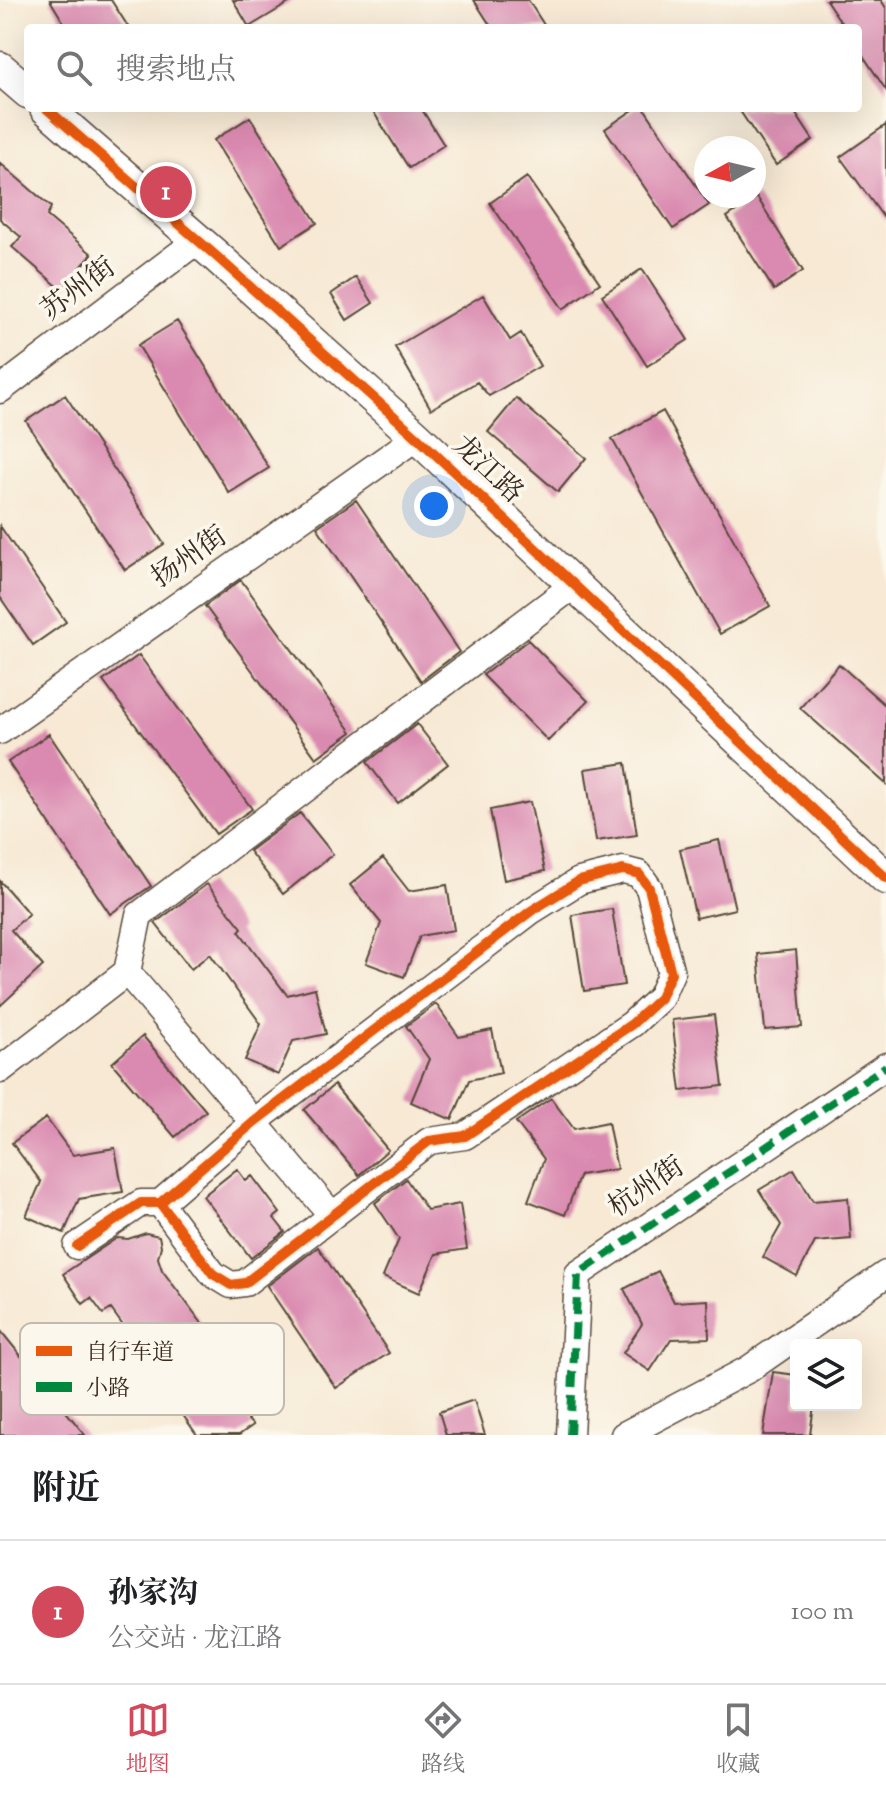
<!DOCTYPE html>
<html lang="zh">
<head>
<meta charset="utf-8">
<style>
	body { margin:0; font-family:"Sorts Mill Goudy","Noto Serif SC",serif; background:#f2f2f2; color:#202124 }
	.controls { position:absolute; right:24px; bottom:24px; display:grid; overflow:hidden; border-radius:8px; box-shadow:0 8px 32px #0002 }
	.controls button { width:72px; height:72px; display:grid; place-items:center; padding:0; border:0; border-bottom:2px solid #e0e0e0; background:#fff; color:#202124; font:40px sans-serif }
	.compass { position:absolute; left:694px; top:136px; width:72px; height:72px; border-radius:50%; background:#fff; box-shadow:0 8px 32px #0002; rotate:262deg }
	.you { position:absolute; left:434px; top:506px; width:28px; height:28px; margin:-20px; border:6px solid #fff; border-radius:50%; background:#1a73e8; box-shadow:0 0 0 12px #1a73e833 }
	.badge { display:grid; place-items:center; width:52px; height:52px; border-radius:50%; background:#d1495b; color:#fff; font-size:26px; font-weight:700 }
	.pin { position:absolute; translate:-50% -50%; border:4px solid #fff; box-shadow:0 2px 8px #0006 }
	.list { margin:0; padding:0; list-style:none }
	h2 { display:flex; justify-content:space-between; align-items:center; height:104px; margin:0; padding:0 32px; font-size:34px }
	h2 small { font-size:26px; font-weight:400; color:#757577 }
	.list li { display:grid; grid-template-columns:52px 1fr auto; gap:24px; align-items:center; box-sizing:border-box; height:144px; padding:0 32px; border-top:2px solid #e0e0e0 }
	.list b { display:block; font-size:30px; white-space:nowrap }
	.list p { margin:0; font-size:26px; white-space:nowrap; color:#757577 }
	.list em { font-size:26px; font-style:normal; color:#757577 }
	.icon { flex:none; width:44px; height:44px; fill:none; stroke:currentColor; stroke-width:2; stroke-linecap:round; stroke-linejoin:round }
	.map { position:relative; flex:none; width:886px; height:1435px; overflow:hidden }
	.search { position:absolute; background:#fff; box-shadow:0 8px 32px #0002; left:24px; right:24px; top:24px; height:88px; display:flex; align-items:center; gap:20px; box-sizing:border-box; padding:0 28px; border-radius:8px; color:#757577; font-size:30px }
	.sheet { height:248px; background:#fff }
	nav { display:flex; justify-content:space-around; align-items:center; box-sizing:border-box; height:112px; border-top:2px solid #e0e0e0; background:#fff; font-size:22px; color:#757577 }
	nav a { display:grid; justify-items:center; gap:4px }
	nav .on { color:#d1495b }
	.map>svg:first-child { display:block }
	.building { fill:#da8ab0 }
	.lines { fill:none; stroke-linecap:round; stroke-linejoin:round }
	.minor-casing { stroke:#574739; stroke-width:29 }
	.tertiary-casing { stroke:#574739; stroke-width:35 }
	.minor { stroke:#fff; stroke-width:26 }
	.tertiary { stroke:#fff; stroke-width:32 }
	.quiet { stroke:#00873e; stroke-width:8; stroke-dasharray:16 8; stroke-linecap:butt }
	.cycleway-casing { stroke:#fbf7ec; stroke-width:15 }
	.cycleway { stroke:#e8590c; stroke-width:10 }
	.labels { text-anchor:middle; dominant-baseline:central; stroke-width:7; stroke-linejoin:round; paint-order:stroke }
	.street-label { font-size:28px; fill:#3b2a1e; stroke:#fbf7ec }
	.key { fill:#fbf7ec; stroke:#c1baae; stroke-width:2 }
	.key-label { font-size:22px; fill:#3b2a1e }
</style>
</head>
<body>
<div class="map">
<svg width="886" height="1435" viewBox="0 0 886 1435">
	<rect width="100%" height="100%" fill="#fbf7ec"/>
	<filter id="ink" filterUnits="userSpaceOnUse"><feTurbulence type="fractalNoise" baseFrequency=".0125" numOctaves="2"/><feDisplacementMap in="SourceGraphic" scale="16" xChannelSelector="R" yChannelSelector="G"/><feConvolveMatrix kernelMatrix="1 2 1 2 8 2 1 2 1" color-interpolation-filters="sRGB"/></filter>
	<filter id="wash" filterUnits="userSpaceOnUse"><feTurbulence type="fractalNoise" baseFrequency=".006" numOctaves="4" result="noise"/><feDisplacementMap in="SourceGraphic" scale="32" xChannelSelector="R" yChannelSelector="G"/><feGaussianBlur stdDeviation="1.8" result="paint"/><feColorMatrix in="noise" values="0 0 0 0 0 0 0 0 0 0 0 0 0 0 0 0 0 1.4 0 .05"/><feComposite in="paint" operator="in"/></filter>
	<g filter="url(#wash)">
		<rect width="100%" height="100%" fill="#f7e9d4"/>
		<g id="blocks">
			<path class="building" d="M50 0H111L129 28H67Z
				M233 0H294L249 27Z
				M474 0H528L546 28H492Z
				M826 0H881L886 8V90L858 48V28H845Z
				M371 108H421L444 145 409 168Z
				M636 108H644L709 205 673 229 605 129Z
				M738 108H792L813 140 776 165Z
				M250 117 317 223 281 246 214 140Z
				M886 125V221L840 157Z
				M0 163 51 207 47 216 92 254 62 290 12 247 21 237 0 219Z
				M527 177 600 283 563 309 490 203Z
				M757 197 803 271 774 290 727 217Z
				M642 269 688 340 647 366 602 295Z
				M356 277 373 303 347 320 331 294Z
				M483 295 510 340 521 333 540 366 489 396 477 382 431 409 395 347Z
				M177 321 269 468 229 493 138 345Z
				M65 395 164 544 125 570 26 421Z
				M516 398 586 458 558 492 488 432Z
				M663 411 770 606 720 634 612 439Z
				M356 500 459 652 421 681 317 527Z
				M0 526 66 622 33 645 0 597Z
				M241 580 352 732 316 758 205 606Z
				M528 640 588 701 548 741 483 675Z
				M139 655 252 809 216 834 103 681Z
				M839 664 886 706V784L800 708Z
				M417 724 448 764 398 803 367 762Z
				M49 734 151 886 110 914 8 762Z
				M626 763 637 835 596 841 585 769Z
				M530 802 545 871 504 880 490 810Z
				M300 813 333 854 283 894 249 851Z
				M719 840 735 909 696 918 680 849Z
				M383 858 409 891 447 885 454 930 420 936 404 977 366 963 381 923 350 885Z
				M0 881 29 914 11 930 43 966 0 1006Z
				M207 884 242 928 239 931 287 995 315 988 326 1034 293 1041 278 1075 245 1060 261 1024 210 954 191 969 155 923Z
				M612 909 624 985 584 991 572 915Z
				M796 950 802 1027 765 1030 758 954Z
				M436 1004 459 1037 492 1030 501 1073 469 1080 452 1120 411 1102 429 1059 406 1026Z
				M714 1015 723 1086 681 1091 672 1020Z
				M143 1036 206 1111 175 1137 112 1063Z
				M334 1085 388 1150 359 1175 304 1110Z
				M551 1098 574 1129 608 1122 617 1169 580 1175 565 1215 528 1201 544 1159 516 1122Z
				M46 1118 73 1155 115 1148 123 1192 79 1199 64 1233 26 1216 41 1182 12 1143Z
				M237 1169 246 1181 252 1176 280 1213 274 1218 285 1232 251 1258 203 1196Z
				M794 1169 813 1201 848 1198 851 1239 815 1242 797 1276 763 1257 781 1225 759 1190Z
				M406 1179 427 1210 460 1204 467 1249 436 1254 419 1293 383 1277 399 1239 375 1203Z
				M146 1233 159 1236 161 1246 158 1258 162 1270 264 1406 247 1419 253 1425 239 1435H197L176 1405 179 1403 111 1309 103 1314 91 1298 83 1304 63 1274 117 1238 128 1239Z
				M318 1247 389 1353 336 1388 267 1286Z
				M658 1271 674 1302 708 1300 709 1338 671 1339 650 1371 623 1353 642 1324 624 1289Z
				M0 1330 85 1435H0Z
				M773 1372 796 1375V1405H814L810 1435H763Z
				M474 1400 485 1435H446L439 1412Z"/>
		</g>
	</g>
	<g filter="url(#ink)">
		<use href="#blocks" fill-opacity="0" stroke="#574739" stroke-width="2"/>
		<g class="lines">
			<defs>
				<path id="minor" d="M0 390 198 240
					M0 731 417 437
					M127 972 331 1214
					M0 1070 127 972 139 915 574 585
					M77 1246 141 1203H160L254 1122 531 911 579 881 623 870 639 874 649 888 671 973 660 998 632 1024 465 1136 429 1141 245 1283 231 1285 213 1274 160 1203
					M570 1435 578 1274 886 1066
					M624 1435 749 1369 886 1274"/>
				<path id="tertiary" d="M0 68 28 92
					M46 108 216 256 417 437 886 878"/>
			</defs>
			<use href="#minor" class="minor-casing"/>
			<use href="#tertiary" class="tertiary-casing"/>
			<use href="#minor" class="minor"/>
			<use href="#tertiary" class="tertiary"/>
			<path class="quiet" d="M570 1435 578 1274 886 1066"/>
			<defs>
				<path id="cycleway" d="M46 108 216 256 417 437 886 878
					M77 1246 141 1203H160L254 1122 531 911 579 881 623 870 639 874 649 888 671 973 660 998 632 1024 465 1136 429 1141 245 1283 231 1285 213 1274 160 1203"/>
			</defs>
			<use href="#cycleway" class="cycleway-casing"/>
			<use href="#cycleway" class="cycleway"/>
		</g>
	</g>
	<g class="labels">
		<g class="street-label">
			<text transform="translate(79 290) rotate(-37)">苏州街</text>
			<text transform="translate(487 470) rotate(43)">龙江路</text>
			<text transform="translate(190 558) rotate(-35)">扬州街</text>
			<text transform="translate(647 1188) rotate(-34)">杭州街</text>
		</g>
	</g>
	<rect x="20" y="1323" width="264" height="92" rx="12" class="key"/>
	<rect x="36" y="1346" width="36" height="10" fill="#e8590c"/>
	<rect x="36" y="1382" width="36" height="10" fill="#00873e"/>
	<g class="key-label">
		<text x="86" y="1359">自行车道</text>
		<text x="86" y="1395">小路</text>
	</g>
</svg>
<div class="controls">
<button><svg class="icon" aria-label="layers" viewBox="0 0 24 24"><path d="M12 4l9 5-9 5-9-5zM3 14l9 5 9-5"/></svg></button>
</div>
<svg class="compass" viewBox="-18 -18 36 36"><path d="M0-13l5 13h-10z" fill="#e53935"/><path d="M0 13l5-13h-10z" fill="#757577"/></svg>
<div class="you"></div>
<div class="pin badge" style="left:166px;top:192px">1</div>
<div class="search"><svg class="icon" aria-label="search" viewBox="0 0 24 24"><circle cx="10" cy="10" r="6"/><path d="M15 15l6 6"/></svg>搜索地点</div>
</div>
<section class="sheet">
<h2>附近<small></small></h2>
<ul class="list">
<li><span class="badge">1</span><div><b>孙家沟</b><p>公交站 · 龙江路</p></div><em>100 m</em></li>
</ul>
</section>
<nav>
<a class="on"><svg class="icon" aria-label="map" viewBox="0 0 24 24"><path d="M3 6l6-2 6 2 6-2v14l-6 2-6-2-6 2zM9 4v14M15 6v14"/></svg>地图</a>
<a><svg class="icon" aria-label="directions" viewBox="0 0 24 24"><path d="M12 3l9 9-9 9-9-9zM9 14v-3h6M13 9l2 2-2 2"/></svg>路线</a>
<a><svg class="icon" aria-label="saved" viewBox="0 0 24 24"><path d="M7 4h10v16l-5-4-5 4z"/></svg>收藏</a>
</nav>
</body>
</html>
